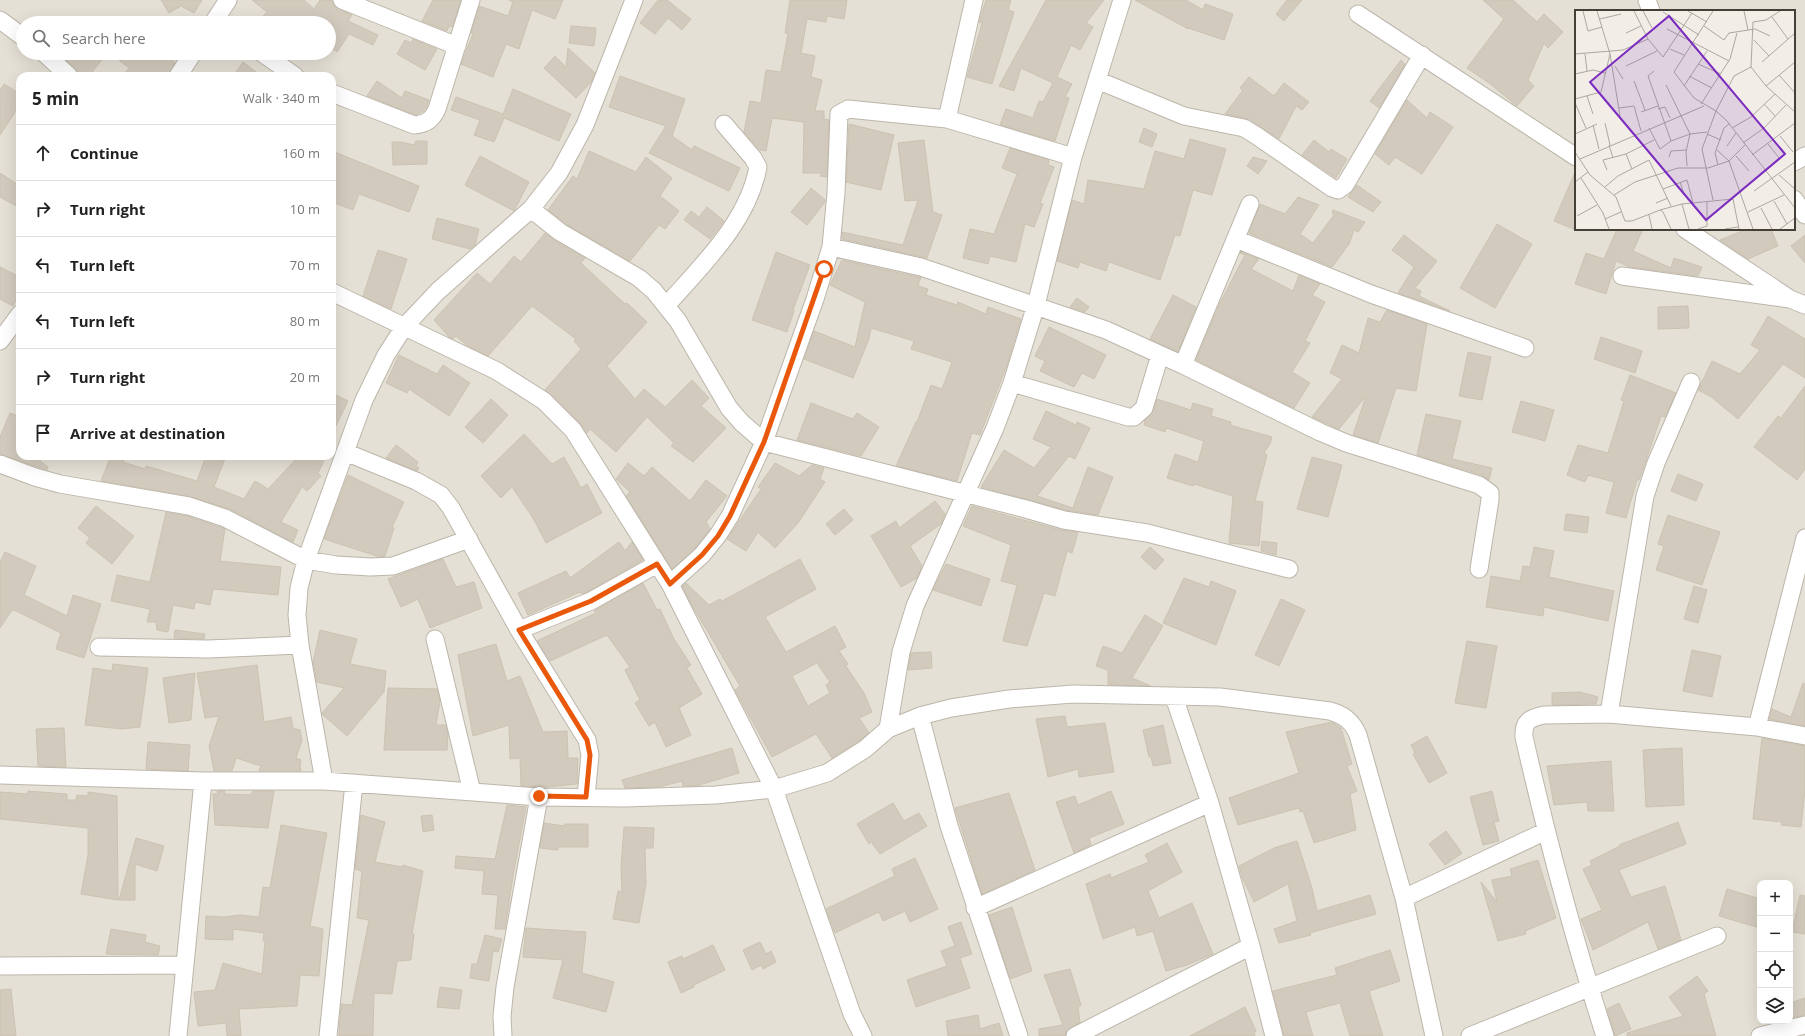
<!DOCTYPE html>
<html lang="en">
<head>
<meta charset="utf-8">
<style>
	body { margin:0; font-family:"Open Sans",sans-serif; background:#f2f2f2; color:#222 }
	.controls { position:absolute; right:12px; bottom:12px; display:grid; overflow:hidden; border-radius:8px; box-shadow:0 4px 16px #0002 }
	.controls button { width:36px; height:36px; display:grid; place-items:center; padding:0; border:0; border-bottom:1px solid #e0e0e0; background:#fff; color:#222; font:20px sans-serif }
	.stop { position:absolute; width:12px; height:12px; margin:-9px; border:3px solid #ea580c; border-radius:50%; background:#fff }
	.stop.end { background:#ea580c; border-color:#fff; box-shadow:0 1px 4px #0008 }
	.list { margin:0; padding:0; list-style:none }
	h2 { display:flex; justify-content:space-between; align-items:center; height:52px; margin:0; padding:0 16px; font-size:17px }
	h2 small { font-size:13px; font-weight:400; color:#767676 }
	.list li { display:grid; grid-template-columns:26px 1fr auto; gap:12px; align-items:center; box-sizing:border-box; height:56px; padding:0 16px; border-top:1px solid #e0e0e0 }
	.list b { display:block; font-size:15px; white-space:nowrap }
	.list em { font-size:13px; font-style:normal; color:#767676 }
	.icon { flex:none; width:22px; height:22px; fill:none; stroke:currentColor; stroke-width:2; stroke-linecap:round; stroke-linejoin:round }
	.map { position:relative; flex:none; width:1805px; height:1036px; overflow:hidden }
	.search { position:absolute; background:#fff; box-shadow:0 4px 16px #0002; left:16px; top:16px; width:320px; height:44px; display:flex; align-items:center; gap:10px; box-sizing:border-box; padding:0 14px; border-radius:22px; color:#767676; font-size:15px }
	.panel { position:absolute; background:#fff; box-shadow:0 4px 16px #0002; left:16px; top:72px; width:320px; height:388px; border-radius:12px }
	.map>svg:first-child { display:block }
	.residential { fill:#e5e0d5; fill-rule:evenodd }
	.building { fill:#d2cabd; stroke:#ccc2b1; fill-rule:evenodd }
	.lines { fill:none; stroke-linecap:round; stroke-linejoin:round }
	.street-casing { stroke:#bcb6aa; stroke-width:19 }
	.street { stroke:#fff; stroke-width:17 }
	.route { stroke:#ea580c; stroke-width:5 }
	.inset-road { fill:none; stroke:#aca8a1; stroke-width:1 }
	.view { fill:#7b2cbf; fill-opacity:0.15; stroke:#7b2cbf; stroke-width:2 }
	.inset-edge { fill:none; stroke:#443f37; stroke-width:2 }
</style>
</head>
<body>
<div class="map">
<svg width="1805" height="1036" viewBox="0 0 1805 1036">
	<rect width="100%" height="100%" fill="#f2eee7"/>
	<path class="residential" d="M0 0H1805V1036H0ZM1576 11H1794V229H1576ZM23 23H329V53H23ZM20 76H332V456H20ZM1760 883H1790V1021H1760Z"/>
	<path class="building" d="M161 0H202L194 13 181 6 169 13Z
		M252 0H304L314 9 320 0H332L334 6 352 15 348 21 378 35 373 45 349 34 337 52 329 46V23H257L267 12Z
		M433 0H461L452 27 449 26 447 31 422 21Z
		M509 0H563L555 19 532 10 519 49 506 44 493 77 461 64 473 34 471 33 479 6 508 16 513 2Z
		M658 0H667L691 19 682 30 668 18 655 34 640 23Z
		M790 0H847L844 19 827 16 826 22 807 19 801 53 815 56 811 77 822 80 815 111H824V119L829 120 827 177 820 176 822 173H803L804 122 772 118 766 151 760 150 744 132 750 101 761 103 766 70 781 72 788 33H785Z
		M986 0H1011L1008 10 1014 12 992 84 967 77 982 23 979 22Z
		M1046 0H1104L1086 23 1093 27 1080 50 1071 45 1057 77 1072 84 1065 97 1069 98 1055 141 1000 125 1006 109 1033 118 1039 101 1043 102 1053 83 1021 68 1014 91 999 86Z
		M1135 0H1186L1203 10 1205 4 1233 14 1224 40 1188 28V29Z
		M1287 0H1302L1284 21 1276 14Z
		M1483 0H1513L1537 22 1544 14 1563 32 1548 48 1544 43 1528 80 1534 86 1517 106 1489 83 1467 68 1504 19Z
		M571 26 596 28 594 46 569 43Z
		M413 39 437 49 425 70 397 54 405 40 411 43Z
		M568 48 595 73 592 81 576 98 544 68 555 56 566 67Z
		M72 53H107L89 76H79L76 69 66 60Z
		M110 53H163L175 62 168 76H123L129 68Z
		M1401 60 1405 64 1379 108 1370 101Z
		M243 62 261 76H233Z
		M620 76 685 99 672 136 692 150 694 146 740 168 729 191 649 153 666 126 609 107Z
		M1249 77 1274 96 1284 83 1309 102 1302 110 1296 106 1279 139 1249 119 1225 114 1243 90 1240 88Z
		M377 81 402 98 405 91 429 100 426 108 422 112 415 115 367 96Z
		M4 84 20 94V105L0 135V90Z
		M513 89 571 114 559 141 504 118 494 142 474 135 480 120 451 110 456 97 503 114Z
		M1407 100 1427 118 1430 112 1453 127 1422 174 1395 157 1389 165 1375 154Z
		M849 124 894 135 881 190 846 182Z
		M1144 128 1157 134 1152 147 1139 142Z
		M1190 139 1226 149 1212 195 1193 190 1180 236 1175 235 1160 280 1109 262 1106 271 1080 262 1078 268 1057 261 1072 200 1084 204 1088 180 1144 189 1155 151 1184 159Z
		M924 140 933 212 942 215 927 258 842 239V232L903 245 918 200 905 201 898 143Z
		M1314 140 1329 152 1331 149 1347 159 1336 178 1302 155Z
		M416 141H427V164L393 165 392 142H401L414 145Z
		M1010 148 1049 160 1048 165 1054 167 1040 203 1043 204 1034 227 1025 224 1016 262 990 256 988 264 963 258 970 229 994 234 1017 174 1002 168Z
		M332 151 419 186 409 212 359 194 353 210 332 202Z
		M589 151 636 172 646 157 672 178 660 196 679 211 665 229 659 225 630 261 566 224 548 210 573 176 577 179Z
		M480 156 529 182 514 211 465 185Z
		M1253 157 1267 161 1258 174 1247 166Z
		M1576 170V230L1554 221Z
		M0 173 20 186V208L0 197Z
		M1357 185 1381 202 1373 212 1348 197Z
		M811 188 825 200V202L807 225 791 212Z
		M1298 197 1319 205 1300 234 1313 243 1334 215 1332 213 1333 210 1365 222 1358 232 1354 230 1349 244 1332 267 1249 233 1260 204 1285 214Z
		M707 207 724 221 710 239 684 220 691 211 699 217Z
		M437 218 479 229 475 245 470 249 432 239Z
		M1497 224 1532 244 1495 308 1460 288Z
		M1617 229H1643L1633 251 1671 268 1674 258 1702 267 1698 276 1630 267 1616 261 1606 294 1575 284 1586 253 1604 259Z
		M1747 229H1771L1778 246 1748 259 1720 240Z
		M545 233 555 241 585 258 581 263 582 264 625 304 627 303 647 322 607 366 635 399 644 389 665 407 692 380 709 398 701 406 726 428 693 462 671 446 674 443 647 417 616 452 590 429 587 433 580 423 545 390 581 349 574 341 576 339 532 306 488 356 466 345 456 336 453 339 450 338 434 320 477 273 490 284 514 256 521 262Z
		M1404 235 1437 261 1415 288 1421 291 1419 296 1450 311 1398 293 1414 267 1392 250Z
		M1805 235V263L1791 246Z
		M378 250 407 259 391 309 363 296Z
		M776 252 810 265 793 310 794 311 787 332 752 320Z
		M1241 252 1259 259 1251 269 1293 291 1299 275 1320 284 1312 295 1325 302 1305 341 1310 343 1292 372 1310 383 1294 408 1196 360 1220 303 1245 255 1240 253Z
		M842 260 918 277H921L918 286 928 289 926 295 957 305 958 302 986 314 988 307 1021 319 1007 365 980 435 972 433 957 481 896 466 916 422H917L931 385 942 389 952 362 911 349 914 341 871 328 869 339 853 378 804 359 814 331 855 347 865 302 830 285Z
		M0 267 20 277V292L13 306 0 299Z
		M1173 295 1196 307 1178 352 1150 339Z
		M1077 298 1089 307 1085 312 1070 307Z
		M1688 306 1689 328 1658 329V307Z
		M1387 310 1427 324 1416 391 1396 388 1378 443 1353 435 1366 396 1339 429 1312 417 1342 379 1330 373 1342 345 1359 353 1368 318 1380 322Z
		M1768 316 1805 339V378L1783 364 1738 419 1710 396 1698 390 1712 361 1740 374 1760 350 1751 345Z
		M1049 327 1106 355 1094 379 1082 373 1074 387 1040 371 1045 361 1035 356Z
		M1601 337 1642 351 1635 373 1594 359Z
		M1468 352 1491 357 1482 400 1459 396Z
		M399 355 437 374 443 365 470 383 449 416 409 389 407 393 386 383Z
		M1630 375 1676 393 1665 417 1661 416 1642 472 1639 480H1637L1626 518 1606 513 1614 482 1588 475 1585 482 1567 475 1578 445 1608 453 1624 401 1621 400Z
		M1805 386V469L1797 480 1754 447 1778 416 1781 418Z
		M332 393 348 401 332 434Z
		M491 399 508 415 483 443 465 427Z
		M1157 399 1191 410 1193 403 1213 409 1211 416 1231 422 1230 425 1272 437 1270 444 1264 453 1267 455 1255 501 1263 502 1259 546 1229 543 1233 496 1194 484 1193 486 1167 478 1175 454 1198 462 1204 441 1166 428 1165 432 1144 425 1145 420 1153 411Z
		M1521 401 1554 410 1545 441 1512 432Z
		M811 403 853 419 857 413 879 427 861 456 797 440Z
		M1046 411 1076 425 1077 422 1090 428 1075 459 1069 456 1037 496 1073 508 1088 467 1113 477 1098 515 1066 510 981 487 1004 450 1034 468 1051 447 1033 439Z
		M10 413 20 417V456H34L48 467 47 470 0 454V437Z
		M1426 414 1461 421 1452 459 1492 468 1489 480 1482 475 1417 455Z
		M524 434 552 464 564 457 581 488 587 484 602 513 546 543 533 518 512 487 501 498 481 476Z
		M396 445 418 462 416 466 419 468 417 471 386 458Z
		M111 456H115L124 459 123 462 145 469 146 466 197 481 206 456H226L214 487 244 499 255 481 268 489 299 456H326L318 473 321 476 307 491 302 487 281 522 298 530 293 542 230 509 192 497 101 481Z
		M1312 457 1342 465 1328 517 1297 509Z
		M628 463 644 476 652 467 690 501 706 480 727 496 706 522 710 529 695 548 672 569 626 496 630 492 616 479Z
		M775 463 799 476 812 465 824 468 820 479 825 482 798 523 775 548 758 532 746 551 727 539 761 489 758 487Z
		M1678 474 1703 484 1696 501 1671 491Z
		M348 475 404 502 392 527 394 528 385 556 380 557 324 539Z
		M935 501 945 514 941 524 910 546 922 566 917 578 901 587 871 536 896 521 899 528Z
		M96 506 134 536 112 564 86 543 90 538 78 528Z
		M972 506 1061 530 1078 532 1072 553 1067 551 1055 596 1044 593 1027 646 1003 641 1017 585 1001 581 1011 545 963 526Z
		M844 509 853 520 835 535 826 524Z
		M166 512 187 516 225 529 220 561 281 567 278 595 213 589 210 605 195 602 194 609 173 605 168 632 157 630 156 622H147L150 609 111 601 117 575 150 582Z
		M1566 514 1589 517 1587 533 1564 530Z
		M1668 515 1720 532 1702 585 1656 570 1664 546 1658 544Z
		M1262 541 1277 543 1276 555 1261 551Z
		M619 542 625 551 632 542 643 560 587 592 582 594 580 592 528 615 518 593 566 571 570 578Z
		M1150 547 1164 560 1155 570 1141 557Z
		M1534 547 1554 551 1549 577 1614 591 1608 621 1544 607 1543 616 1486 607 1491 576 1520 581 1523 566 1530 567Z
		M5 552 36 566 24 595 67 616 73 595 101 604 84 658 56 649 61 633 16 611 12 610 0 628V562Z
		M443 559 456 587 474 582 482 608 430 628 418 599 401 607 388 579Z
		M800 559 816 589 765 617 786 652 835 626 846 647 839 651 848 664 846 666 864 693 872 712 859 718 869 733 859 741 832 758 816 734 772 757 735 690 740 686 693 607 682 586 686 583 709 605 720 599 722 601ZM817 663 830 682 826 685 830 693 808 706 792 676Z
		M946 564 990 579 981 606 933 590Z
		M1184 578 1209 587 1211 581 1236 591 1216 645 1163 623Z
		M643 583 657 610 660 609 674 639 691 665 687 668 702 694 679 708 691 735 666 747 655 722 649 726 635 703 640 700 625 670 630 667 607 635 550 661 537 641 596 613 594 611Z
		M1694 586 1707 590 1698 623 1684 619Z
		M1281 599 1305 610 1279 666 1255 655Z
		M1145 615 1163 626 1132 678 1151 686 1108 685V670L1096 666 1103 646 1122 653Z
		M175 630 205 634 204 639 174 638Z
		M320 630 357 639 350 664 386 671 384 692 347 736 323 715 322 713 344 688 317 682 313 662Z
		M1467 641 1497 646 1486 708 1455 703Z
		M496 644 507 681 520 676 543 732 567 731 568 758H578L577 784 547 787 521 786 520 758 510 759 509 725 473 736 458 655Z
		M1692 650 1721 656 1712 697 1683 691Z
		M931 652 932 668 908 670 911 653Z
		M113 664 148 668 140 727 122 729 85 725 93 668 112 671Z
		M257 665 264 722 291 717 293 728 300 730 302 740 296 758 301 760 300 765 301 771H259L261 766 236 758 232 771H214L209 746 219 716 205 718 197 673Z
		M195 673 191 720 169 723 163 678Z
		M1803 683 1805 684V726L1769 719 1772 709 1791 717Z
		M388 688 437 689 440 701 436 725H446L448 734 447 750H384Z
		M1580 692 1598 697 1596 704 1552 705V693Z
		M1065 716 1067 727 1105 723 1114 772 1079 777 1078 769 1048 777 1036 719Z
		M1332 722 1341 728 1352 764 1347 766 1357 791 1350 794 1356 830 1314 843 1303 811 1300 812 1299 808 1238 825 1229 798 1299 773 1286 732Z
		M1163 725 1171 763 1153 766 1151 757H1149L1143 730Z
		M64 728 66 767 38 766 36 729Z
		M1427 736 1447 773 1429 783 1413 754 1415 753 1411 745Z
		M1762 738 1805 746V790L1801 827 1781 825 1782 822 1753 819Z
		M148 742 190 745 188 771 146 769Z
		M732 748 739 773 696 786H683L682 781 659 787 625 788 622 780Z
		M1682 748 1684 805 1646 807 1643 750Z
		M1611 761 1614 811H1588L1587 802 1554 805 1547 766Z
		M28 791 67 794V800H76L77 795 88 796V792L117 796 118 900 81 894 88 855V828L0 819V792L28 794Z
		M217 791H225L224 794 251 795 253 791H274L268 828 215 825 213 794H218Z
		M1111 791 1124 824 1089 838 1091 845 1074 853 1056 802 1075 796 1078 805Z
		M1492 791 1499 821 1494 822 1499 841 1483 845 1470 797Z
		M1009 793 1035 870 982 894 955 808Z
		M893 803 904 821 919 813 927 826 880 854 871 842 869 844 857 824Z
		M507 805 526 807 513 876 505 929H495L498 895 482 894 484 871 455 868 456 856 495 859Z
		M361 815 385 822 375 862 402 867 403 865 423 871 412 934H414L411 960 397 961 392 994 374 993 373 1036H339L341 1004 352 1005 369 920 357 918 362 871 355 869Z
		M432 815 434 830 423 832 421 816Z
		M1678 822 1686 844 1619 870 1631 897 1665 886 1681 940 1658 949 1648 922 1593 950 1581 919 1602 910 1583 869 1592 865 1590 861 1620 846 1619 845Z
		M544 823 565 826V824H588V847H558V850L540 848Z
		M281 825 327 833 310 926 323 929 319 976 300 975 297 1006 239 1009 241 1036H227L226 1023 198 1026 194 992 215 990 223 963 262 974 265 941H263L264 933 233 929V940L205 939 206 916 224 917 240 915 259 917 263 887 270 888Z
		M624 827 654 828 653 848H645L646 884 639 923 613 919 618 891 622 892 621 867Z
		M1446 831 1462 853 1445 865 1429 844Z
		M136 838 164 846 157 871 135 864V900H119Z
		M1297 841 1312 888 1317 911 1370 895 1376 914 1310 933 1311 935 1279 943 1274 929 1297 921 1288 884 1254 902 1242 877 1239 866 1274 848Z
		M1167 843 1182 872 1148 891 1159 918 1192 903 1213 954 1187 965 1166 971 1153 931 1137 936 1135 927 1103 939 1086 884 1110 874 1111 878 1149 862 1145 855Z
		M915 858 938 909 910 922 905 911 883 921 879 912 835 933 826 909 895 876 892 869Z
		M1538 860 1556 918 1525 931 1526 934 1498 941 1481 882 1497 902 1492 880 1512 876 1510 869Z
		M1727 889 1760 899V928L1719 916Z
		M1800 895 1805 896V934L1792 932Z
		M1012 907 1032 971 1010 979 989 915Z
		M961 922 972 954 960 958 970 988 916 1007 907 980 947 966 941 951 955 946 948 927Z
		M526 928 586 932 582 973 614 982 606 1012 553 998 563 960 523 957Z
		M111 929 146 935 145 942 160 946 158 955 106 954Z
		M485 935 502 939 498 952 493 951 489 981 470 978 472 964H477Z
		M760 942 766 954 771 951 776 962 763 969 761 965 752 970 743 950Z
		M713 945 725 970 694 985V987L681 993 668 962 682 956 683 959Z
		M1390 950 1400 981 1369 991 1383 1036H1350L1340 1003 1306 1012 1313 1036H1284L1273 991 1337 975 1335 968Z
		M1070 969 1081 1005 1078 1007 1080 1022 1067 1030 1065 1036H1039V1029L1063 1025 1044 975Z
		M1697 976 1708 991 1704 994 1716 1036H1627V1033L1683 1016 1669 997Z
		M440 987 462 990 459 1009 437 1007Z
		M11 989 16 1036H0V990Z
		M1805 998V1015L1790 1018V1003Z
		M1619 1003 1631 1029 1615 1036 1607 1009Z
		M1245 1007 1256 1031 1254 1032 1255 1036H1190Z
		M978 1015 980 1029 999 1023 1003 1036H948L946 1021Z"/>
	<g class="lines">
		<defs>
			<path id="street" d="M342 0 457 46
				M1647 0 1651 11
				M1358 14 1576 157
				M0 20 23 37
				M213 23 228 0
				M44 53 69 76
				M262 53 295 76
				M178 76 193 53
				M1097 80 1184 116 1244 128 1257 136 1332 188 1338 190 1345 185 1422 55
				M332 93 414 125C426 124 432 120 437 109L471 0
				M947 119 974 0
				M1794 162 1805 156
				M1794 199 1805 215
				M531 209 560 232 639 278 654 291 678 321 729 408 742 423 764 442 1026 509 1064 520 1147 533 1289 569
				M1685 229 1790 299 1805 305
				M1236 239 1371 294 1525 348
				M831 247 921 267 1106 330 1183 365 1320 432 1346 443 1479 485 1490 493V500L1479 569
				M1622 276 1790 299
				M332 292 497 371 544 401 573 430 670 584 774 789 852 1014 863 1036
				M666 306C702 265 748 222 758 167L753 158 724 124
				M0 341 20 314
				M1183 365 1250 204
				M1012 383 1128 417H1134L1144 408 1160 355
				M345 452 416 481 441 495 451 508 519 630 587 740 590 755 586 797
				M0 464 35 477 60 484 189 506 225 518 306 560 336 565 370 567 393 566 469 539
				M670 584 702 555 718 535 730 516 764 442 815 299 831 247 836 193 839 114 848 109 947 119 1073 157
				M519 630 591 601 657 564
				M435 639 472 792
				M99 647 208 649 300 645
				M1174 697 1210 803 1251 946 1274 1036
				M1609 714 1645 496 1656 463 1691 382
				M920 716 949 826 1019 1036
				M1757 727 1805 538
				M888 729 901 652 915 606 995 428 1012 383 1036 305 1073 157 1122 0
				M0 775 203 781H324L539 797 625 798 716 795 774 789 827 773 865 749 888 729 920 716 951 708 1009 699 1073 694 1220 697 1330 711C1344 715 1352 721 1358 735L1404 898 1434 1036
				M324 781 300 645 297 615 299 588 306 560 364 400 386 355 404 327 438 291 531 209 559 173 585 125 634 0
				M1404 898 1546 831
				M975 908 1210 803
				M0 966 185 965
				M178 1036 203 781
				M328 1036 354 783
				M503 1036 502 1016 505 987 539 797
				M1075 1036 1251 946
				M1470 1036 1717 936
				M1605 1036C1573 937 1547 838 1524 737 1523 721 1530 718 1544 715L1609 714 1757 727 1805 736
				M1760 1036 1805 1025"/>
		</defs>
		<use href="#street" class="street-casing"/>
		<use href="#street" class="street"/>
	</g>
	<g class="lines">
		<path class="route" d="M539 796 586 797 590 755 587 740 519 630 591 601 657 564 670 584 702 555 718 536 730 516 764 442 824 269"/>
	</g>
	<g transform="translate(1575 10)">
		<rect width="220" height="220" fill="#f2eee7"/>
		<path class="inset-road" d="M8 1 13 21 27 17M59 1 73 29 88 47 117 3M68 1 77 18M113 1 132 12M138 1 99 62 119 88 141 101 152 111 220 198M169 1 173 20M205 1 191 10 178 12 176 57 191 76 220 102M88 2 124 25M197 7 213 29M25 9 46 4M129 16 149 30 154 23 180 19 195 26M92 19 154 51M51 23 66 16M179 30 194 46M95 39 109 45M0 44 48 40 73 29M10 44 12 61M35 44 45 106M187 52 220 23M123 54 146 64M40 56 48 69M51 56 82 41M79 61 73 66 96 131M0 64 18 60 30 63M204 65 220 83M114 66 137 78M59 71 70 100M91 75 115 124 111 142 112 156M109 76 132 41M191 76 220 52M12 86 18 104M0 89 26 82 35 44 22 1M0 93 11 118M126 94 155 49 162 23M189 94 200 106M44 98 59 96 66 121M83 99 90 97 95 108M66 102 83 96M30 113 35 135M18 115 24 139M74 118 85 139 96 131 115 124 132 122M157 118 176 107 200 84M0 124 22 114M132 124 146 130M205 126 218 142M168 133 189 118 211 95M193 134 205 149M34 135 38 148M152 136 161 123M142 140 154 151 178 219M0 142 15 165 41 187 50 211H57L85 200 88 202 96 219M51 144 57 159M177 145 220 113M161 146 174 161M94 147 96 141 111 140M5 149 129 96M143 155 140 143 149 118 154 114M32 160 28 150 51 144 79 130M204 165 220 179M6 168 28 203 34 219M0 172 13 162M105 172 109 184M30 177 43 166 74 150 96 196M88 179 112 170 118 193M179 181 220 152M39 185 60 172 103 158H133L154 151 170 135M138 190 127 139 141 101 159 66 176 57M199 191 212 214M81 193 93 188M107 194 114 219M186 198 197 219M85 200 107 194 158 189 164 219M173 202 209 185M74 205 77 219M2 206 22 195M30 209 46 202M123 219 132 216V191M150 219 163 217M205 219 220 208"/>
		<path class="view" d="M94 6 210 144 131 210 15 72Z"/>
		<rect width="220" height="220" class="inset-edge"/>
	</g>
</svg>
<div class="controls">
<button>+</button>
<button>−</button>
<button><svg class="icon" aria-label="locate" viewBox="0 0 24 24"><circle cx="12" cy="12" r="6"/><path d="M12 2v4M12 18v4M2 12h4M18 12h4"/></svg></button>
<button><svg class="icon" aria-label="layers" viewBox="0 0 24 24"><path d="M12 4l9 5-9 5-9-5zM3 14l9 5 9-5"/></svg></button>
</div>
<div class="stop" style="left:824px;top:269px"></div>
<div class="stop end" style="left:539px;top:796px"></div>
<div class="search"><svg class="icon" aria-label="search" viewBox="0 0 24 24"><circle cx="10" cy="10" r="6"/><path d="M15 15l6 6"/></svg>Search here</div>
<section class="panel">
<h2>5 min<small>Walk · 340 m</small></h2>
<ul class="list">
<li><svg class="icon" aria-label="ahead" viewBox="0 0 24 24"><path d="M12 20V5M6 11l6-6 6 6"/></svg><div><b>Continue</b></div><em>160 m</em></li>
<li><svg class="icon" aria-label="right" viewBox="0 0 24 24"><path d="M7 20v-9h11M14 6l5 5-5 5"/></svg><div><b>Turn right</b></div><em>10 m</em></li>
<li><svg class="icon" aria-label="left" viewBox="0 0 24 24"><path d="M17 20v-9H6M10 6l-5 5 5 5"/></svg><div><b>Turn left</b></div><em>70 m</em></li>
<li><svg class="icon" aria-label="left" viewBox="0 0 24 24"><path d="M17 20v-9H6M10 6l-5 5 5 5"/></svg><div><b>Turn left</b></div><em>80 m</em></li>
<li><svg class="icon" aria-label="right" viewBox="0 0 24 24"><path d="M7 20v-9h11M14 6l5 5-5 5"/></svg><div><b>Turn right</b></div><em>20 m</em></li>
<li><svg class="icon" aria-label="arrive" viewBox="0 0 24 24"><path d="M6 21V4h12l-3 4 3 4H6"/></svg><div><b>Arrive at destination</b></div></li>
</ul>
</section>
</div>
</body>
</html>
